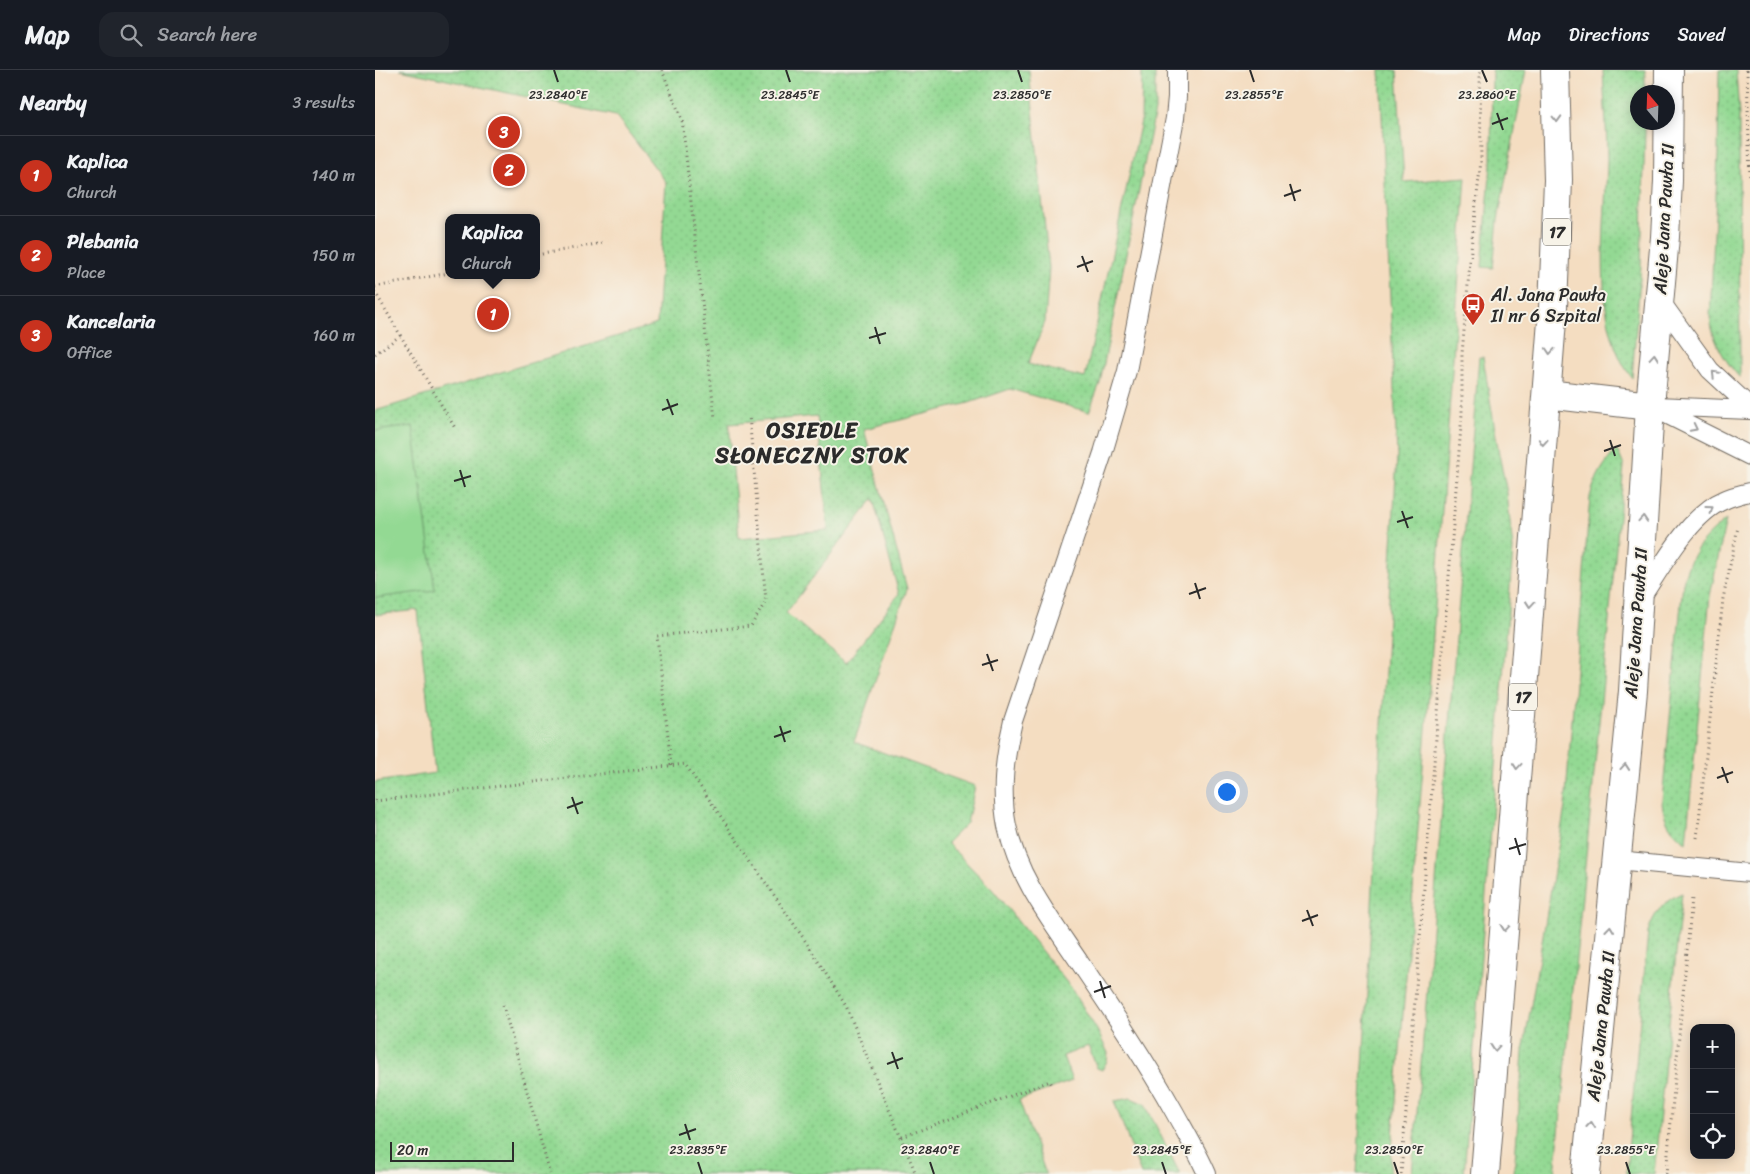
<!DOCTYPE html>
<html lang="en">
<head>
<meta charset="utf-8">
<style>
	body { margin:0; font-family:Sriracha,sans-serif; background:#20242c; color:#f1f3f6 }
	.controls { position:absolute; right:15px; bottom:15px; display:grid; overflow:hidden; border-radius:10px; box-shadow:0 2px 12px #0003 }
	.controls button { width:45px; height:45px; display:grid; place-items:center; padding:0; border:0; border-bottom:1px solid #363941; background:#171b24; color:#f1f3f6; font:25px sans-serif }
	.compass { position:absolute; left:1255px; top:15px; width:45px; height:45px; border-radius:50%; background:#171b24; box-shadow:0 2px 12px #0003; rotate:341deg }
	.scale { position:absolute; left:15px; bottom:12px; width:124px; box-sizing:border-box; padding-left:5px; border:2px solid #2b2b2b; border-top:0; font-size:14px; line-height:18px; white-space:nowrap; color:#2b2b2b; -webkit-text-stroke:4px #f7f3e8; paint-order:stroke }
	.you { position:absolute; left:851px; top:721px; width:18px; height:18px; margin:-12px; border:4px solid #fff; border-radius:50%; background:#1a73e8; box-shadow:0 0 0 8px #1a73e833 }
	.badge { display:grid; place-items:center; width:32px; height:32px; border-radius:50%; background:#c8321e; color:#fff; font-size:16px; font-weight:700 }
	.pin { position:absolute; translate:-50% -50%; border:2px solid #fff; box-shadow:0 1px 5px #0006 }
	.popup { position:absolute; left:70px; top:144px; width:95px; height:65px; box-sizing:border-box; display:grid; place-content:center; border-radius:10px; background:#171b24; filter:drop-shadow(0 1px 4px #0005); font-size:16px; white-space:nowrap; color:#9ea1a6 }
	.popup b { font-size:19px; color:#f1f3f6 }
	.popup::after { content:''; position:absolute; left:50%; top:100%; margin-left:-10px; border:10px solid transparent; border-top-color:#171b24 }
	.list { margin:0; padding:0; list-style:none }
	h2 { display:flex; justify-content:space-between; align-items:center; height:65px; margin:0; padding:0 20px; font-size:21px }
	h2 small { font-size:16px; font-weight:400; color:#9ea1a6 }
	.list li { display:grid; grid-template-columns:32px 1fr auto; gap:15px; align-items:center; box-sizing:border-box; height:80px; padding:0 20px; border-top:1px solid #363941 }
	.list b { display:block; font-size:19px; white-space:nowrap }
	.list p { margin:0; font-size:16px; white-space:nowrap; color:#9ea1a6 }
	.list em { font-size:16px; font-style:normal; color:#9ea1a6 }
	.icon { flex:none; width:28px; height:28px; fill:none; stroke:currentColor; stroke-width:2; stroke-linecap:round; stroke-linejoin:round }
	.map { position:relative; flex:none; width:1375px; height:1104px; overflow:hidden }
	header { display:flex; align-items:center; gap:30px; box-sizing:border-box; height:70px; padding:0 25px; background:#171b24; border-bottom:1px solid #363941 }
	header strong { font-size:24px }
	nav { display:flex; gap:28px; margin-inline-start:auto; font-size:18px }
	.search { width:350px; height:45px; background:#20242c; display:flex; align-items:center; gap:12px; box-sizing:border-box; padding:0 18px; border-radius:15px; color:#9ea1a6; font-size:19px }
	main { display:flex }
	aside { flex:1; background:#171b24 }
	.map>svg:first-child { display:block }
	.grass { fill:url(#grass-dots); stroke:#5f825f; fill-rule:evenodd }
	.park { fill:#93d993; stroke:#5f825f }
	.lines { fill:none; stroke-linecap:round; stroke-linejoin:round }
	.service-casing { stroke:#716960; stroke-width:20 }
	.trunk-casing { stroke:#716960; stroke-width:30 }
	.path { stroke:#716960; stroke-width:3; stroke-dasharray:1 4; stroke-linecap:butt }
	.service { stroke:#fff; stroke-width:18 }
	.trunk { stroke:#fff; stroke-width:28 }
	.oneway { stroke:#a0a0a0 }
	.ticks { fill:none; stroke:#2b2b2b; stroke-width:2 }
	.labels { text-anchor:middle; dominant-baseline:central; stroke-width:4; stroke-linejoin:round; paint-order:stroke }
	.shield { fill:#f7f3e8; stroke:#686764; stroke-width:1 }
	.shield-label { font-size:16px; font-weight:bold; fill:#2b2b2b }
	.street-label { font-size:18px; fill:#2b2b2b; stroke:#f7f3e8 }
	.poi-label { font-size:18px; fill:#2b2b2b; stroke:#f7f3e8; text-anchor:start }
	.district-label { font-size:22px; font-weight:bold; letter-spacing:1px; fill:#2b2b2b; stroke:#f7f3e8 }
	.ticks-label { font-size:12px; text-anchor:middle; fill:#2b2b2b; stroke:#f7f3e8; stroke-width:4; stroke-linejoin:round; paint-order:stroke }
</style>
</head>
<body>
<header>
<strong>Map</strong>
<div class="search"><svg class="icon" aria-label="search" viewBox="0 0 24 24"><circle cx="10" cy="10" r="6"/><path d="M15 15l6 6"/></svg>Search here</div>
<nav><a>Map</a><a>Directions</a><a>Saved</a></nav>
</header>
<main>
<aside>
<h2>Nearby<small>3 results</small></h2>
<ul class="list">
<li><span class="badge">1</span><div><b>Kaplica</b><p>Church</p></div><em>140 m</em></li>
<li><span class="badge">2</span><div><b>Plebania</b><p>Place</p></div><em>150 m</em></li>
<li><span class="badge">3</span><div><b>Kancelaria</b><p>Office</p></div><em>160 m</em></li>
</ul>
</aside>
<div class="map">
<svg width="1375" height="1104" viewBox="0 0 1375 1104">
	<defs>
		<pattern id="grass-dots" width="8" height="8" patternUnits="userSpaceOnUse" patternTransform="scale(1.25)"><rect width="8" height="8" fill="#93d993"/><path d="M2 2h.1M6 6h.1" fill="none" stroke="#7fba7f" stroke-width="1.8" stroke-linecap="round"/></pattern>
	</defs>
	<rect width="100%" height="100%" fill="#f7f3e8"/>
	<filter id="ink" filterUnits="userSpaceOnUse"><feTurbulence type="fractalNoise" baseFrequency=".02" numOctaves="2"/><feDisplacementMap in="SourceGraphic" scale="10" xChannelSelector="R" yChannelSelector="G"/><feConvolveMatrix kernelMatrix="1 2 1 2 8 2 1 2 1" color-interpolation-filters="sRGB"/></filter>
	<filter id="wash" filterUnits="userSpaceOnUse"><feTurbulence type="fractalNoise" baseFrequency=".0096" numOctaves="4" result="noise"/><feDisplacementMap in="SourceGraphic" scale="20" xChannelSelector="R" yChannelSelector="G"/><feGaussianBlur stdDeviation="1.12" result="paint"/><feColorMatrix in="noise" values="0 0 0 0 0 0 0 0 0 0 0 0 0 0 0 0 0 1.4 0 .05"/><feComposite in="paint" operator="in"/></filter>
	<g filter="url(#wash)">
		<rect width="100%" height="100%" fill="#f4ddc1"/>
		<path class="grass" d="M25 0H654L674 198 670 252 653 294 710 308 766 51 767 0H780V41L725 313 714 342 635 319 594 333 489 359 532 519 479 672 600 716 592 753 572 773 617 819 697 919 722 960 733 983 732 991 727 1000 722 998 713 976 688 986 697 1011 644 1030 671 1104H0V712L60 703 43 540 0 545V341L282 254 291 112 241 46ZM442 346 453 460 364 468 354 354ZM498 429 524 524 471 593 411 543Z
			M1005 0H1022L1029 112 1091 107 1053 635 1015 1104H982L1022 386Z
			M1117 0H1151L1123 150 1118 198 1107 197 1116 94Z
			M1228 0H1270V22H1262V52L1270 53V63L1266 196 1257 308C1215 253 1231 154 1232 88 1232 59 1229 29 1228 0Z
			M1344 0H1361L1364 45 1365 308C1349 290 1337 270 1335 246L1343 85Z
			M1104 287H1108L1124 384 1132 423 1138 479 1089 1104H1037Z
			M1241 380 1244 384 1249 396 1180 1104H1139L1148 982 1190 737 1215 427C1220 408 1228 395 1241 380Z
			M1351 450 1335 526 1311 772C1295 762 1288 748 1287 730L1308 513C1315 483 1328 468 1351 450Z
			M1307 823 1279 1104H1251L1273 862C1279 843 1288 831 1307 823Z
			M756 1028 770 1034 805 1104H766L739 1031Z"/>
		<path class="park" d="M38 356 60 520 0 528V361Z"/>
	</g>
	<g filter="url(#ink)">
		<g class="lines">
			<defs>
				<path id="service" d="M802 0V27L800 48 752 301 728 383 638 651C630 686 625 720 632 756 643 808 676 850 705 893 738 942 771 991 800 1043 811 1063 823 1083 832 1104
					M1284 229 1335 300 1375 337
					M1275 336 1375 386
					M1281 336 1375 340
					M1266 528C1286 498 1315 444 1349 430 1357 426 1366 424 1375 422
					M1242 790 1375 803"/>
				<path id="trunk" d="M1172 324 1275 336
					M1110 1104 1178 238 1183 110 1180 0
					M1211 1104 1258 621 1275 336 1290 167 1293 111 1294 0"/>
			</defs>
			<use href="#service" class="service-casing"/>
			<use href="#trunk" class="trunk-casing"/>
			<path class="path" d="M287 0 307 50 340 349
				M1372 0 1375 110
				M162 185 227 173
				M0 217 74 203
				M0 222 80 358
				M0 284 26 265
				M296 695 282 566 376 556 391 531 374 346
				M0 731 310 694 431 872 471 936 541 1104
				M1322 768 1348 529 1363 457
				M128 935 175 1104
				M527 1067 675 1011 678 1017
				M1026 1104 1087 344V284L1097 168 1106 91 1105 0
				M1291 1104 1317 828"/>
			<use href="#service" class="service"/>
			<use href="#trunk" class="trunk"/>
		</g>
		<defs><path id="oneway-chevron" d="M-2-3.5L2.5 0L-2 3.5" fill="none" stroke-width="1.6" stroke-linecap="round" stroke-linejoin="round" transform="scale(1.25)"/></defs>
		<g class="oneway">
			<use href="#oneway-chevron" transform="translate(1182 49) rotate(88)"/>
			<use href="#oneway-chevron" transform="translate(1175 281) rotate(94)"/>
			<use href="#oneway-chevron" transform="translate(1279 287) rotate(-85)"/>
			<use href="#oneway-chevron" transform="translate(1340 304) rotate(-135)"/>
			<use href="#oneway-chevron" transform="translate(1319 358) rotate(27)"/>
			<use href="#oneway-chevron" transform="translate(1168 372) rotate(94)"/>
			<use href="#oneway-chevron" transform="translate(1335 439) rotate(-36)"/>
			<use href="#oneway-chevron" transform="translate(1268 449) rotate(-86)"/>
			<use href="#oneway-chevron" transform="translate(1155 534) rotate(95)"/>
			<use href="#oneway-chevron" transform="translate(1142 696) rotate(95)"/>
			<use href="#oneway-chevron" transform="translate(1250 697) rotate(-85)"/>
			<use href="#oneway-chevron" transform="translate(1130 858) rotate(95)"/>
			<use href="#oneway-chevron" transform="translate(1235 859) rotate(-84)"/>
			<use href="#oneway-chevron" transform="translate(1120 978) rotate(95)"/>
			<use href="#oneway-chevron" transform="translate(1216 1055) rotate(-84)"/>
		</g>
	</g>
	<path class="ticks" d="M179 0 183 12M411 0 415 12M643 0 647 12M875 0 879 12M1107 0 1112 12M1122 43 1128 60M1117 54 1133 48M915 114 920 131M909 126 926 120M707 186 713 202M702 197 718 191M500 257 505 274M494 268 511 263M292 329 298 345M287 340 303 334M1235 370 1240 386M1229 381 1246 375M85 400 90 417M79 411 96 406M1027 441 1033 458M1022 452 1038 447M820 513 825 529M814 524 831 518M612 584 618 601M607 595 623 590M405 656 410 672M399 667 416 661M1347 697 1353 713M1342 708 1358 702M197 727 203 744M192 738 208 732M1140 768 1145 785M1134 779 1151 774M932 840 938 856M927 851 943 845M725 911 730 928M719 922 736 916M517 982 523 999M512 994 528 988M310 1054 315 1070M304 1065 321 1059M323 1092 327 1104M555 1092 559 1104M787 1092 791 1104M1019 1092 1023 1104M1251 1092 1255 1104"/>
	<defs>
		<symbol id="bus-pin" viewBox="-11 -11 22 30"><path d="M0 17L-7.5 6A9.5 9.5 0 1 1 7.5 6Z" fill="#c8321e" stroke="#f7f3e8"/><path d="M-5-6H5V4H4V6H2V4H-2V6H-4V4H-5ZM-3.5-4V0h7V-4ZM-3.5 1.2v1.5H-2V1.2ZM2 1.2v1.5H3.5V1.2Z" fill="#fff"/></symbol>
	</defs>
	<g fill-rule="evenodd">
		<use href="#bus-pin" x="1084" y="221" width="28" height="38"/>
	</g>
	<g class="labels">
		<g class="shield">
			<rect x="1168" y="148.5" width="28" height="27" rx="4"/>
			<rect x="1134" y="613.5" width="28" height="27" rx="4"/>
		</g>
		<g class="shield-label">
			<text x="1182" y="162">17</text>
			<text x="1148" y="627">17</text>
		</g>
		<g class="street-label">
			<text transform="translate(1289 149) rotate(-87)">Aleje Jana Pawła II</text>
			<text transform="translate(1261 553) rotate(-86)">Aleje Jana Pawła II</text>
			<text transform="translate(1226 956) rotate(-84)">Aleje Jana Pawła II</text>
		</g>
		<g class="poi-label">
			<text x="1116" y="225">Al. Jana Pawła<tspan x="1116" dy="21">II nr 6 Szpital</tspan></text>
		</g>
		<g class="district-label">
			<text x="437" y="360">OSIEDLE<tspan x="437" dy="25">SŁONECZNY STOK</tspan></text>
		</g>
	</g>
	<g class="ticks-label">
		<text x="1112" y="29">23.2860°E</text>
		<text x="183" y="29">23.2840°E</text>
		<text x="415" y="29">23.2845°E</text>
		<text x="647" y="29">23.2850°E</text>
		<text x="879" y="29">23.2855°E</text>
		<text x="323" y="1084">23.2835°E</text>
		<text x="555" y="1084">23.2840°E</text>
		<text x="787" y="1084">23.2845°E</text>
		<text x="1019" y="1084">23.2850°E</text>
		<text x="1251" y="1084">23.2855°E</text>
	</g>
</svg>
<div class="controls">
<button>+</button>
<button>−</button>
<button><svg class="icon" aria-label="locate" viewBox="0 0 24 24"><circle cx="12" cy="12" r="6"/><path d="M12 2v4M12 18v4M2 12h4M18 12h4"/></svg></button>
</div>
<svg class="compass" viewBox="-18 -18 36 36"><path d="M0-13l5 13h-10z" fill="#e53935"/><path d="M0 13l5-13h-10z" fill="#9ea1a6"/></svg>
<div class="scale">20 m</div>
<div class="you"></div>
<div class="pin badge" style="left:118px;top:244px">1</div>
<div class="popup"><b>Kaplica</b>Church</div>
<div class="pin badge" style="left:134px;top:100px">2</div>
<div class="pin badge" style="left:129px;top:62px">3</div>
</div>
</main>
</body>
</html>
